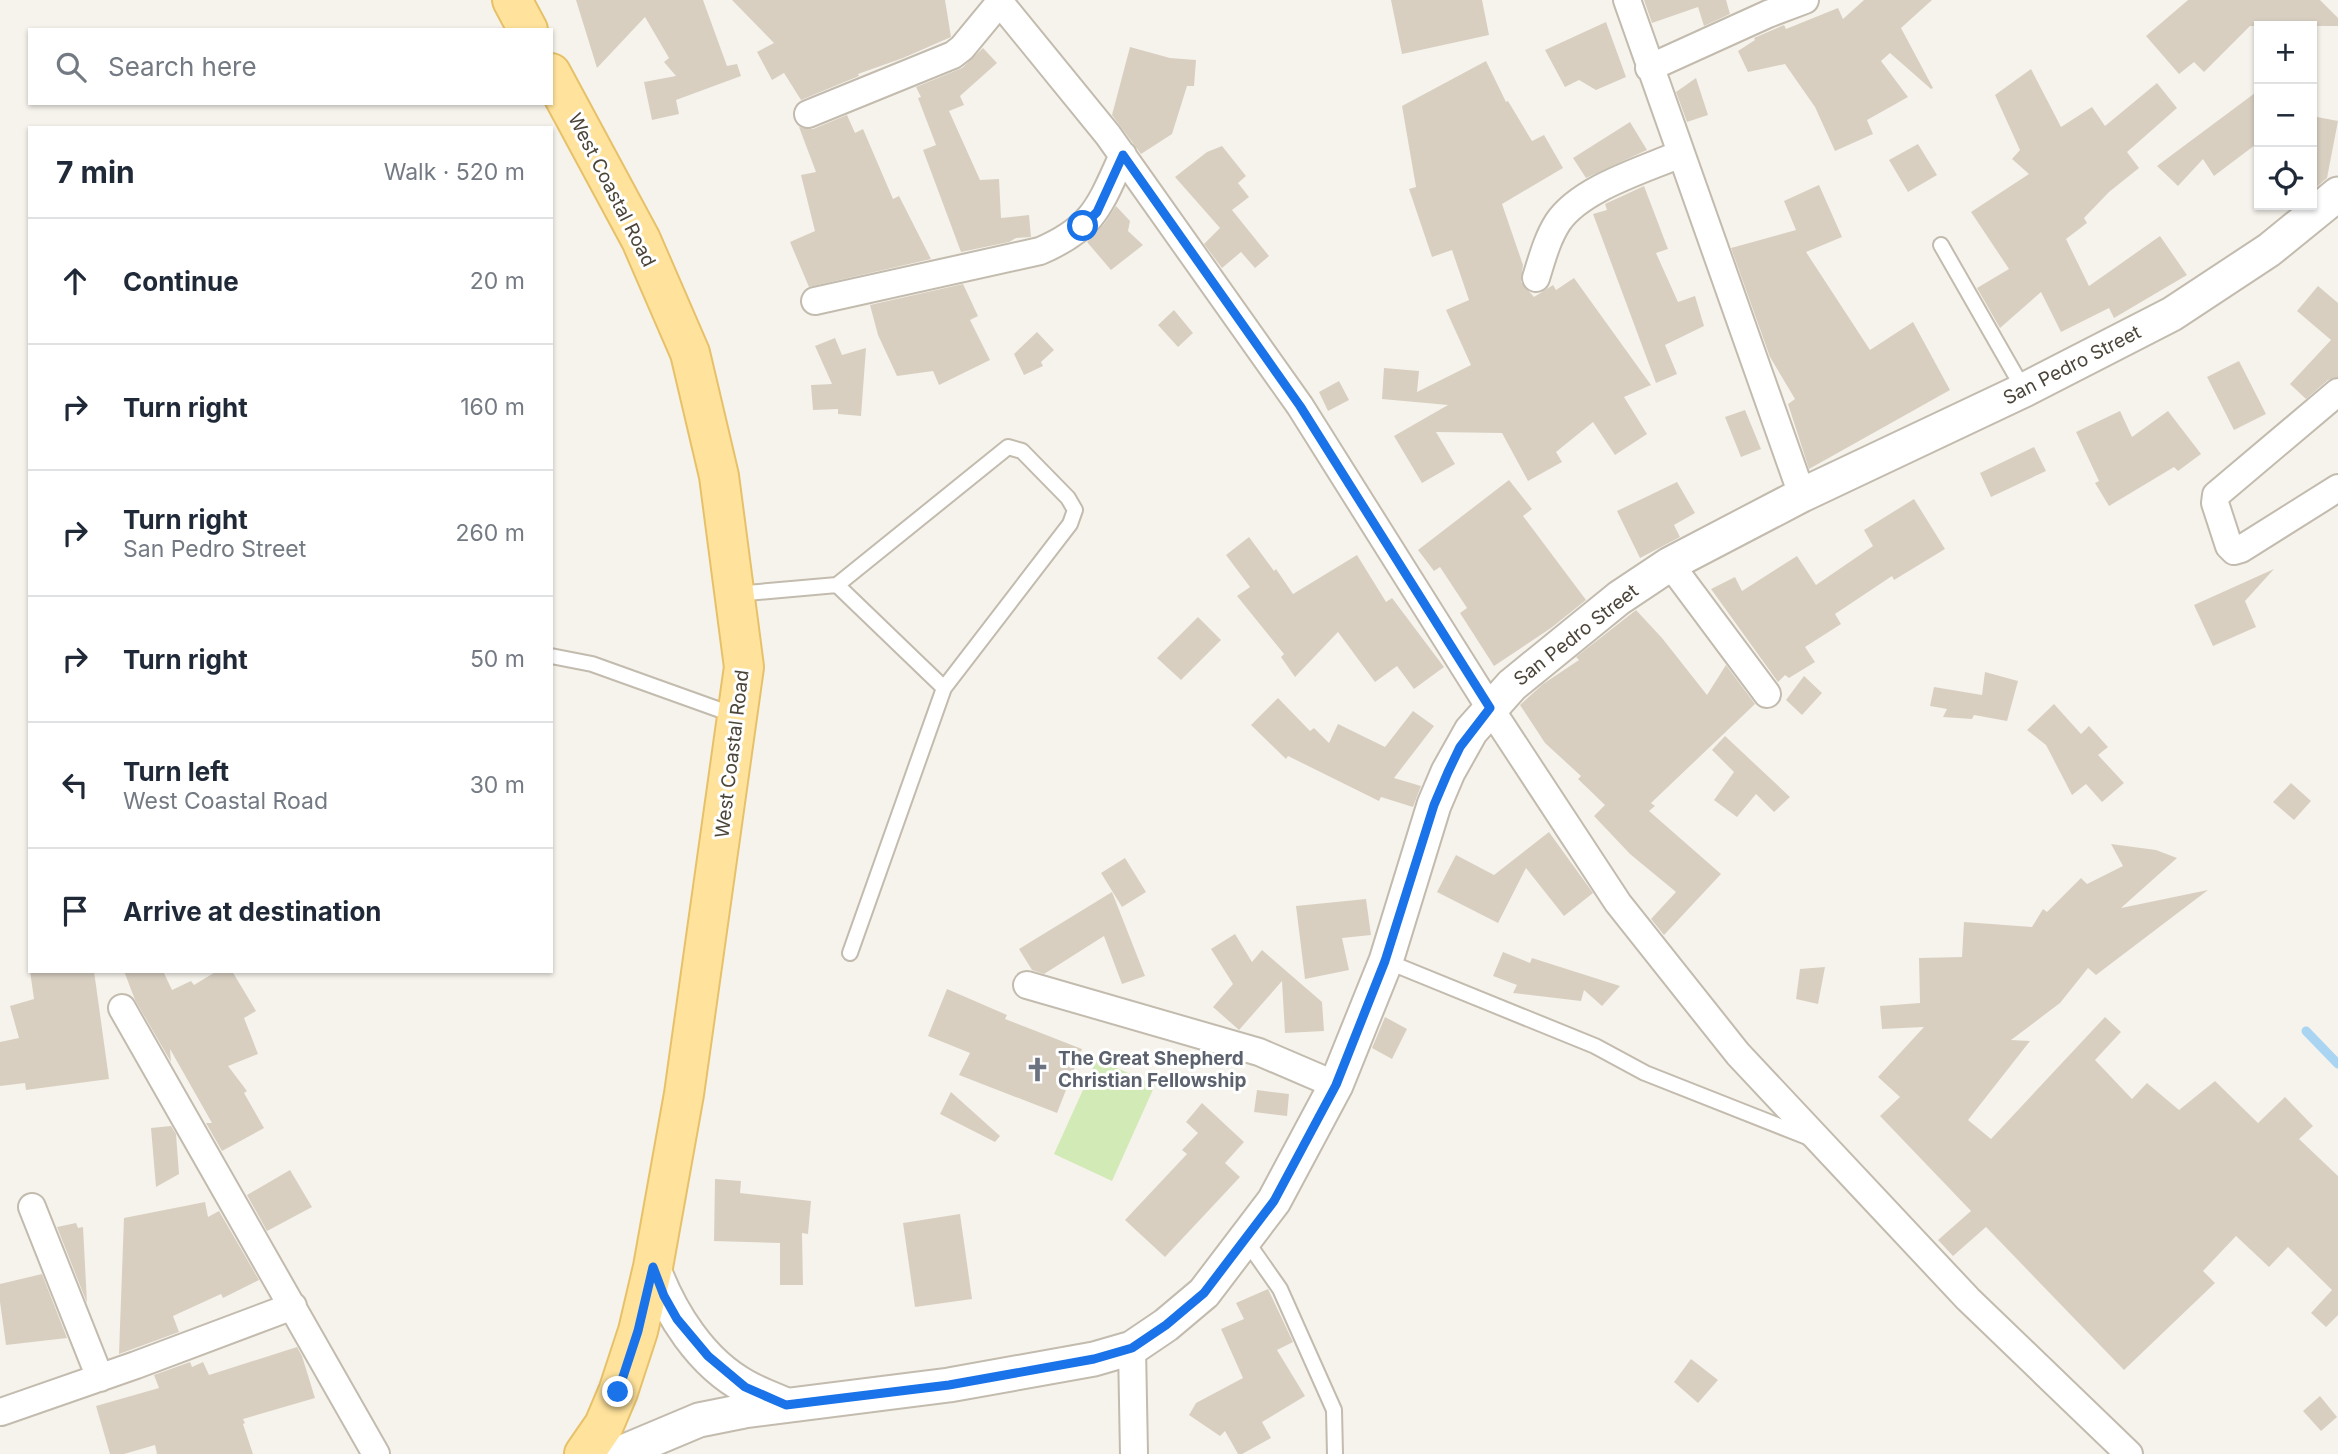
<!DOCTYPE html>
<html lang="en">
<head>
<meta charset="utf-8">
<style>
	body { margin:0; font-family:Inter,sans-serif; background:#f6f6f7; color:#1f2937 }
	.controls { position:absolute; right:21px; top:21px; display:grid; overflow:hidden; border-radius:0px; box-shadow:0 2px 5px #0004 }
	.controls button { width:63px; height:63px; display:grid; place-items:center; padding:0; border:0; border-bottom:2px solid #e0e1e3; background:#fff; color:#1f2937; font:35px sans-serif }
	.stop { position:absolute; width:21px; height:21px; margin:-16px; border:5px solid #1a73e8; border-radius:50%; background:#fff }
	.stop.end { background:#1a73e8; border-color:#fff; box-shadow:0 2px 7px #0008 }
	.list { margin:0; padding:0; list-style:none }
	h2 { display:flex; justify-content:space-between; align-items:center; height:91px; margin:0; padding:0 28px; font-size:30px }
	h2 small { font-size:23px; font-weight:400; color:#747a83 }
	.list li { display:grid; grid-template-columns:46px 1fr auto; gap:21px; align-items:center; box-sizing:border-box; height:126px; padding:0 28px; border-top:2px solid #e0e1e3 }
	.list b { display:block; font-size:26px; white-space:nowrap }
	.list p { margin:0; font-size:23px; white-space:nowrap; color:#747a83 }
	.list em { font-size:23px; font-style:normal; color:#747a83 }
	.icon { flex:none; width:38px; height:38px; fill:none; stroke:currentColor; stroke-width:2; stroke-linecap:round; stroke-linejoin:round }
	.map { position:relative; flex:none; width:2338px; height:1454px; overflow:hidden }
	.search { position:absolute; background:#fff; box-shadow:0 2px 5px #0004; left:28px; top:28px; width:525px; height:77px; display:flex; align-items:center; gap:18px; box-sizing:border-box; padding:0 24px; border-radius:0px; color:#747a83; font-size:26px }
	.panel { position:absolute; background:#fff; box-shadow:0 2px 5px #0004; left:28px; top:126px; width:525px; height:847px; border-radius:0px }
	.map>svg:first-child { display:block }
	.green { fill:#d2eab5 }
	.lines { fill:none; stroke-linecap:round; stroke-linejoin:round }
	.stream { stroke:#a9d4f2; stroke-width:9 }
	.building { fill:#d8cfc1 }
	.service-casing { stroke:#c2bbae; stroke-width:18 }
	.minor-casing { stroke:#c2bbae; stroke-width:30 }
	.tertiary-casing { stroke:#c2bbae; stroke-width:37 }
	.primary-casing { stroke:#e6c16a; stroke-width:42 }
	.service { stroke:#fff; stroke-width:14 }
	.minor { stroke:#fff; stroke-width:26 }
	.tertiary { stroke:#fff; stroke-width:33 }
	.primary { stroke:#ffe39c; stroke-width:38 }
	.route { stroke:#1a73e8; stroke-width:9 }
	.labels { text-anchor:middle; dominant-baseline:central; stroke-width:6; stroke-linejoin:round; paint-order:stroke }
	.street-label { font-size:19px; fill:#4b4439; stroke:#fff }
	.worship-label { font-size:19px; font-weight:bold; fill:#5b616d; stroke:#fff; text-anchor:start }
</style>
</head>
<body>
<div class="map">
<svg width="2338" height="1454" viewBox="0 0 2338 1454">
	<rect width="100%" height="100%" fill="#f6f3ec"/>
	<path class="green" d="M1097 1059 1155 1085 1112 1181 1054 1154Z"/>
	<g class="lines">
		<path class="stream" d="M2306 1031 2338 1064"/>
	</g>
	<path class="building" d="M576 0H703L727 66 737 64 741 76 676 100 679 114 652 120 644 82 676 76 664 62 669 58 645 17 597 68Z
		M732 0H945L951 37 903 58 858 74 859 76 801 100 784 73 772 80 757 52 774 43Z
		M1391 0H1482L1489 35 1402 54Z
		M1644 0H1726L1730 14 1704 26 1698 7 1652 23Z
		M1864 0H1932L1901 28 1933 88 1931 89 1890 53 1881 61 1908 97 1867 120 1873 134 1835 151 1815 107 1785 64 1748 72 1738 51 1755 40 1754 38 1784 25 1786 29 1838 8 1843 19Z
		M2188 0H2320L2338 18V26H2250L2204 72 2194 62 2179 74 2146 36Z
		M1606 22 1626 77 1596 90 1579 80 1565 87 1545 50Z
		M1130 47 1170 58 1196 60 1194 86H1187L1172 134 1141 154 1112 115Z
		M983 48 997 63 960 96 964 105 949 111 980 180 999 179 1001 218 1029 215 1031 237 1016 238 1009 242 961 252 923 150 936 145 918 98 921 97 916 87 962 68Z
		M1486 61 1506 102 1508 101 1532 141 1544 135 1563 168 1502 204 1523 265 1521 282 1534 297 1553 285 1556 290 1574 278 1651 385 1624 397 1647 434 1615 455 1593 422 1556 452 1562 462 1528 481 1502 433 1436 432 1455 464 1422 483 1394 436 1448 405 1382 399 1384 368 1419 371 1417 392 1471 365 1446 310 1469 300 1452 250 1432 257 1409 189 1416 187 1402 106Z
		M2031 69 2061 127 2092 107 2105 126 2157 83 2177 108 2127 152 2139 168 2109 192 2084 218 2087 223 2066 239 2089 286 2160 236 2187 275 2114 318 2109 308 2061 332 2041 292 2000 328 1977 288 2009 269 1971 212 2029 174 2012 159 2020 150 1995 95Z
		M1696 78 1708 115 1687 122 1676 92Z
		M2259 90V142L2214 176 2203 159 2178 186 2157 166Z
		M847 115 855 133 863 129 893 199 899 196 931 259 809 287 790 242 815 231 801 175 816 172 799 127 813 129Z
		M2312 116 2338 121 2327 178 2312 191Z
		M1630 122 1647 150 1586 178 1573 158Z
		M1918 144 1937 175 1908 192 1889 160Z
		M1222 146 1246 176 1238 183 1249 197 1232 210 1269 256 1255 268 1241 252 1222 268 1204 244 1220 228 1175 177 1207 152Z
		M1819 185 1842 237 1806 252 1870 350 1913 322 1950 390 1809 469 1788 404 1795 399 1770 357 1731 248 1796 230 1784 201Z
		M1644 186 1668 249 1656 253 1678 302 1695 296 1704 326 1665 345 1677 374 1656 383 1593 214 1607 210 1605 204Z
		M1116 206 1130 221 1128 231 1143 245 1111 270 1087 242 1105 223Z
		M963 284 978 316 970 320 990 360 939 385 933 371 897 376 878 335 870 305Z
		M2318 286 2338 303V377L2328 380 2306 399 2290 384 2331 340 2297 311Z
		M1174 310 1193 333 1178 347 1158 325Z
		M1037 332 1054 350 1041 362 1043 366 1024 375 1014 354Z
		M835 338 842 355 866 348 861 416 838 414V409L813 410 811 385 832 384 815 346Z
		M2239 361 2266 414 2234 430 2207 377Z
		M1339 381 1349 400 1328 411 1319 392Z
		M1745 410 1761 449 1741 457 1725 417Z
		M2120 411 2132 437 2168 411 2201 454 2178 471 2174 467 2109 506 2095 483 2099 481 2076 432Z
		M2034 447 2046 471 1991 497 1980 473Z
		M1509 480 1532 509 1523 516 1586 600 1551 628 1494 666 1460 613 1467 608 1440 567 1434 571 1418 550Z
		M1677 482 1695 513 1674 525 1680 537 1640 558 1617 511Z
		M1914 499 1945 549 1894 580 1892 576 1835 614 1841 624 1805 647 1815 662 1789 678 1785 675 1778 682 1711 589 1735 577 1742 591 1797 556 1816 585 1873 546 1864 530Z
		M1249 537 1274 571 1276 569 1293 594 1357 555 1386 602 1392 598 1444 667 1414 689 1397 666 1375 682 1338 632 1295 677 1281 657 1284 654 1237 596 1250 587 1226 555Z
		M2274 569 2245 601 2256 627 2213 646 2194 605Z
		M1636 610 1662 638 1707 695 1726 665 1755 704 1651 803 1655 806 1649 811 1721 874 1664 935 1651 919 1676 892 1630 854 1594 816 1605 805 1578 779 1581 776 1545 743 1520 705 1543 684 1579 660 1576 657Z
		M1198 617 1221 640 1181 680 1157 658Z
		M1985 672 2018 681 2007 721 1974 715 1972 719 1943 717 1947 709 1930 706 1934 687 1982 695Z
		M1804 676 1822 693 1802 715 1786 700Z
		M1278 698 1310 731 1314 728 1329 743 1338 724 1385 747 1413 711 1434 726 1394 778 1421 786 1413 807 1381 797 1379 801 1288 756 1286 759 1251 725Z
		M2054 704 2081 734 2089 726 2108 747 2098 755 2124 783 2102 802 2086 784 2072 795 2046 745 2027 730Z
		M1725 736 1790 797 1774 812 1756 794 1737 817 1714 800 1734 772 1712 750Z
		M2291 783 2311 801 2294 820 2273 802Z
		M1549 832 1593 893 1564 916 1526 868 1498 923 1437 892 1456 855 1494 875Z
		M2111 844 2156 850 2177 858 2121 908 2208 890 2096 975 2088 968 2060 1003 2011 1040 2030 1041 1968 1120 1991 1139 2105 1017 2121 1032 2095 1060 2132 1099 2147 1083 2179 1110 2215 1081 2258 1123 2285 1097 2313 1126 2299 1139 2338 1176V1315L2326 1327 2311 1313 2332 1290 2288 1247 2269 1267 2236 1236 2203 1271 2215 1283 2124 1370 1986 1227 1953 1256 1938 1240 1971 1211 1880 1116 1900 1097 1878 1077 1924 1027 1882 1029 1880 1006 1920 1003 1919 958 1962 957 1964 922 2032 927 2043 909 2047 912 2081 878 2087 884 2123 866Z
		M1125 858 1146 892 1122 907 1101 873Z
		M1112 892 1145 976 1122 984 1104 936 1044 974 1032 970 1019 949Z
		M1366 899 1371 935 1342 938 1349 970 1305 979 1296 906Z
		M1235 934 1252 962 1262 950 1322 1002 1324 1031 1285 1033 1282 981 1239 1030 1213 1007 1233 984 1211 949Z
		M1503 952 1530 963 1532 958 1620 986 1602 1006 1584 990 1581 1001 1513 993 1517 985 1493 976Z
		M1825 967 1818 1004 1796 999 1800 969Z
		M30 971H94L109 1079 26 1090 25 1083 0 1086V1042L19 1038 10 1006 34 999Z
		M124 971H163L172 990 191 981 194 985 217 971H232L256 1011 244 1018 258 1054 228 1066 247 1091 244 1093 264 1128 222 1151 206 1123H212L170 1049 171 1062 135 1000Z
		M947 989 1007 1015 1005 1019 1082 1049 1057 1113 959 1075 970 1053 928 1036Z
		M1385 1017 1407 1029 1392 1059 1372 1048Z
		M1257 1090 1289 1094 1287 1116 1254 1112Z
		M951 1092 1000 1136 995 1142 940 1114Z
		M1202 1103 1244 1142 1225 1163 1240 1177 1165 1257 1125 1220 1187 1154 1182 1150 1198 1133 1186 1122Z
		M171 1126 176 1134 179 1174 156 1187 151 1128Z
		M290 1170 312 1207 267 1231 247 1195Z
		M715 1179 741 1181 740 1193 811 1201 808 1234 802 1233 803 1285H780V1243L714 1241Z
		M205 1202 208 1217 219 1211 259 1280 223 1298 221 1294 173 1316 179 1332 119 1354 124 1218Z
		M960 1214 972 1299 915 1307 903 1223Z
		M76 1223 78 1228 83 1227 87 1303 57 1227Z
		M42 1274 67 1338 6 1345 0 1302V1284Z
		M1268 1289 1293 1342 1277 1350 1305 1396 1262 1422 1271 1438 1242 1454H1238L1225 1431 1220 1436 1189 1415 1196 1403 1243 1378 1221 1329 1244 1319 1236 1303Z
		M297 1347 302 1356 315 1398 243 1419 245 1423 243 1424 253 1454H157L155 1445 124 1454H110L96 1406 159 1388 154 1375 190 1362 192 1367 203 1362 209 1375Z
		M1691 1359 1718 1380 1698 1403 1674 1382Z
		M2320 1396 2337 1417 2321 1431 2303 1411Z"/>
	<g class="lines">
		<defs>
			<path id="service" d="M1941 245 2024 390
				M837 585 944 688
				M735 594 837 585 1008 447 1022 451 1068 498 1075 510 1070 524 944 688 850 953
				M551 656 592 664 737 716
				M1386 961 1595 1046 1645 1073 1807 1137
				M1245 1239 1280 1289 1334 1410 1335 1454"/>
			<path id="minor" d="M998 0 1108 135 1300 406 1490 708 1618 903 1738 1054 1968 1299 2129 1454
				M1627 0 1802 495
				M1649 68 1768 14 1805 0
				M808 114 953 55 962 48 1000 2
				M1536 278C1542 259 1547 239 1558 222 1581 188 1644 170 1680 154
				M815 301 1040 251C1094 228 1100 205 1123 155
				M2338 392 2216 495 2215 503 2229 546 2234 551 2241 549 2338 488
				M1670 564 1767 694
				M1027 985 1259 1052 1336 1085
				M122 1008 376 1454
				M32 1207 100 1378
				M1132 1348 1134 1454
				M1 1412 136 1365 293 1306"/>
			<path id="tertiary" d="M653 1267C670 1313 701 1363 746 1387 758 1394 773 1399 786 1405
				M618 1454 699 1420 744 1411 949 1385 1094 1359 1132 1348 1166 1325 1204 1293 1274 1201 1336 1085 1386 961 1434 805 1448 772 1471 731 1512 685 1619 598 1670 564 1802 495 2024 390 2172 314 2269 250 2338 194"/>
			<path id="primary" d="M512 0 528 30
				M551 73 641 240 690 353 719 476 744 667 684 1094 653 1267 638 1331 618 1392 604 1425 584 1454"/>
		</defs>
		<use href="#service" class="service-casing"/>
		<use href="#minor" class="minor-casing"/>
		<use href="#tertiary" class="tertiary-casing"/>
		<use href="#primary" class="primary-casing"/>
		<use href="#service" class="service"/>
		<use href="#minor" class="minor"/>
		<use href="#tertiary" class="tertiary"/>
		<use href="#primary" class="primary"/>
	</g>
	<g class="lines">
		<path class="route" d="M618 1392 638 1331 653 1267 664 1296 677 1319 708 1356 745 1387 786 1405 949 1385 1094 1359 1132 1348 1166 1325 1204 1293 1274 1201 1336 1085 1385 961 1434 805 1448 772 1460 747 1490 708 1300 406 1123 155 1097 212 1083 226"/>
	</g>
	<defs>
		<symbol id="church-bare" viewBox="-9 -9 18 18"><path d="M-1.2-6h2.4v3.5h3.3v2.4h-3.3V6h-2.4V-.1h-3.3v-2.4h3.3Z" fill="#6b7280" stroke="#fff" stroke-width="2.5" paint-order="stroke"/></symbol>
	</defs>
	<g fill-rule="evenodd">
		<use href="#church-bare" x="1020" y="1052" width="35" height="35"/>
	</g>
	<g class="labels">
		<g class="street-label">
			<text transform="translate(612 190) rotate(63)">West Coastal Road</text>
			<text transform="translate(2072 365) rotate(-27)">San Pedro Street</text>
			<text transform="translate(1576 635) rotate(-38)">San Pedro Street</text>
			<text transform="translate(732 754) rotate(-83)">West Coastal Road</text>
		</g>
		<g class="worship-label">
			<text x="1058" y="1058">The Great Shepherd<tspan x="1058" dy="22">Christian Fellowship</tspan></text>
		</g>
	</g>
</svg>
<div class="controls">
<button>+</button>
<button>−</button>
<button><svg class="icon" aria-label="locate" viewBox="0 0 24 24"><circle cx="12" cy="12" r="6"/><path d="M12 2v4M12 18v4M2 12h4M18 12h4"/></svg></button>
</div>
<div class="stop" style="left:1083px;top:226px"></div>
<div class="stop end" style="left:618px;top:1392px"></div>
<div class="search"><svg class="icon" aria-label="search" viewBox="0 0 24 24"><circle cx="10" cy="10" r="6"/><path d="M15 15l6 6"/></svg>Search here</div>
<section class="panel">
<h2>7 min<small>Walk · 520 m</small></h2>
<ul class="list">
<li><svg class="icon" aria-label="ahead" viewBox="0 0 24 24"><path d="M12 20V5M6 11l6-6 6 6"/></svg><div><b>Continue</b></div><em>20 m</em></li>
<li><svg class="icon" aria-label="right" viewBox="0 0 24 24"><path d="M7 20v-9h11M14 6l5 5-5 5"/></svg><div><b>Turn right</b></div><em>160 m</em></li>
<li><svg class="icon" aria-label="right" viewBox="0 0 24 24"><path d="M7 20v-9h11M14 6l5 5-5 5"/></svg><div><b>Turn right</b><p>San Pedro Street</p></div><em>260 m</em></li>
<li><svg class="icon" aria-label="right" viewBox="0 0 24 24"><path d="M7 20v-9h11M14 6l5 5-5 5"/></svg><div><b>Turn right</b></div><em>50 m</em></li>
<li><svg class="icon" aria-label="left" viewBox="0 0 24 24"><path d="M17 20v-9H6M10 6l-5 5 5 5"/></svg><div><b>Turn left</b><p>West Coastal Road</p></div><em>30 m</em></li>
<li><svg class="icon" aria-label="arrive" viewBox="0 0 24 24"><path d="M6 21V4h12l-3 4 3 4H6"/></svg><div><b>Arrive at destination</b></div></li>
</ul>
</section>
</div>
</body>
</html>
